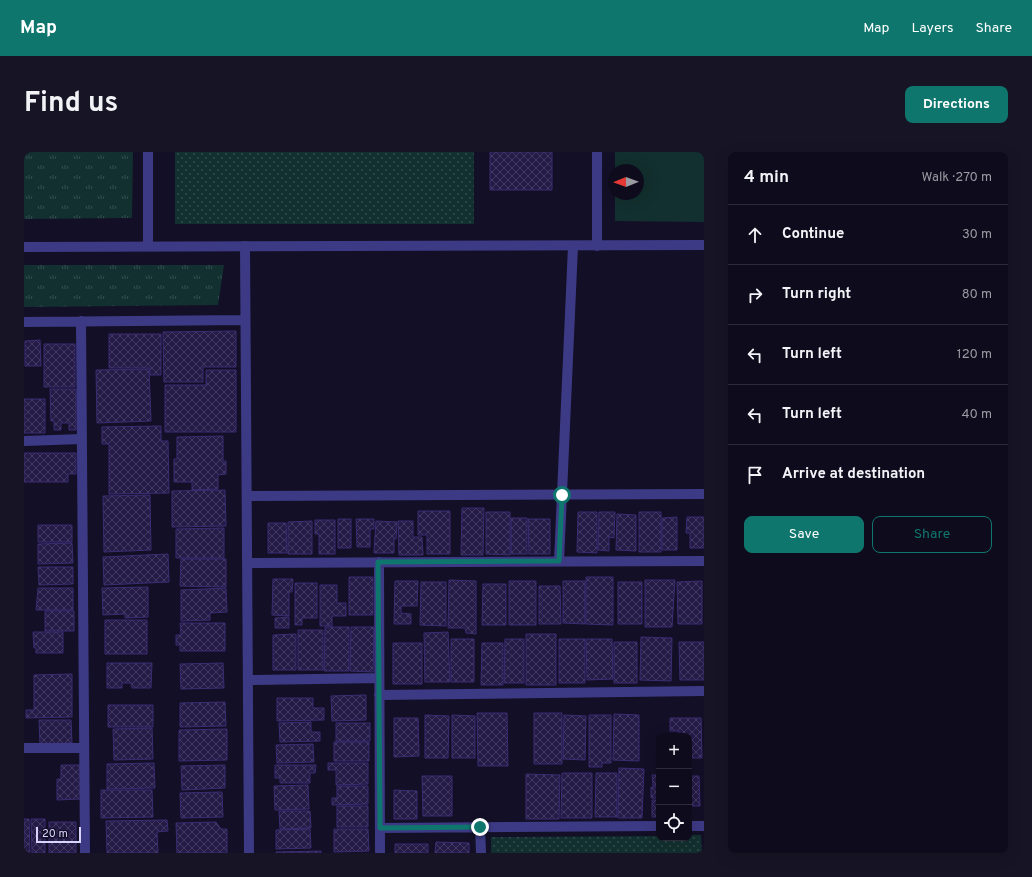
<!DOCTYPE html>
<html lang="en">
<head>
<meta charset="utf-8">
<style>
	body { margin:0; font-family:Overpass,sans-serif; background:#171425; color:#f1f3f6 }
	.controls { position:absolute; right:12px; bottom:12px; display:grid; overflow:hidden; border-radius:8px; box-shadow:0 4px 16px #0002 }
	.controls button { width:36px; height:36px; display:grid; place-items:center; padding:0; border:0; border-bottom:1px solid #2e2b3b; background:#0e0b1c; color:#f1f3f6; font:20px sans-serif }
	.compass { position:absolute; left:584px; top:12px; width:36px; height:36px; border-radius:50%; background:#0e0b1c; box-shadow:0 4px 16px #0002; rotate:269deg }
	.scale { position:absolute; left:12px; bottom:10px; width:45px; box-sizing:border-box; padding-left:4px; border:2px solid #d9d4ff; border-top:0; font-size:11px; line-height:14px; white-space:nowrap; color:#d9d4ff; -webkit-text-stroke:3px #130f26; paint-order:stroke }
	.stop { position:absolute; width:12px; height:12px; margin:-9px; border:3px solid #0f766e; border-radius:50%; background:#fff }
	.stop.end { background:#0f766e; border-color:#fff; box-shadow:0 1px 4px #0008 }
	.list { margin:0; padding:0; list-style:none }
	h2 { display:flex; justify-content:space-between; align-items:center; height:52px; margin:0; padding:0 16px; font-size:17px }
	h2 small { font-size:13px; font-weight:400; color:#9b9ba3 }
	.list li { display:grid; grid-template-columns:26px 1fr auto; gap:12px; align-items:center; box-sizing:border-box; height:60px; padding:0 16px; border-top:1px solid #2e2b3b }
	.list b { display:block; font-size:15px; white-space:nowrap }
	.list em { font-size:13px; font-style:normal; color:#9b9ba3 }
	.actions { display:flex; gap:8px; padding:12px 16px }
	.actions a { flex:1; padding:9px 0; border:1px solid #0f766e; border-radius:8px; text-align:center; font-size:14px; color:#0f766e }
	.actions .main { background:#0f766e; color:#fff }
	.icon { flex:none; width:22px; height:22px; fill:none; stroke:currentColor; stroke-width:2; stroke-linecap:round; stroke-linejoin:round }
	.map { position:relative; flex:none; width:680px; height:701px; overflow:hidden; border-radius:8px }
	header { display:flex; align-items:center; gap:24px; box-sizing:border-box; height:56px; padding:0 20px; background:#0f766e; color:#fff }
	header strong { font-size:19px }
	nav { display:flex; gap:22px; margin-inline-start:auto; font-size:14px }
	.intro { display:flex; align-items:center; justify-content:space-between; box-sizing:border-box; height:96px; padding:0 24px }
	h1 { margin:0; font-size:28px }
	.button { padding:10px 18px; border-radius:8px; background:#0f766e; color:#fff; font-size:14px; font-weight:700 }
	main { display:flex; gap:24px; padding:0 24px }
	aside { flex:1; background:#0e0b1c; border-radius:8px; box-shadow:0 4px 16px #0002 }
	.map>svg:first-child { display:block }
	.grass { fill:url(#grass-tufts) }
	.park { fill:url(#park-dots) }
	.garden { fill:#12302f }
	.building { fill:url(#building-cross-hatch); stroke:#3b2d73 }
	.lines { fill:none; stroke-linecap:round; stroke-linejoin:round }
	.minor { stroke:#3d3a85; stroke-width:10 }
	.tertiary { stroke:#3d3a85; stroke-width:10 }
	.route { stroke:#0f766e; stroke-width:5 }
</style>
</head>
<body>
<header>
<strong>Map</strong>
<nav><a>Map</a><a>Layers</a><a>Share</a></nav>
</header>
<div class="intro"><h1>Find us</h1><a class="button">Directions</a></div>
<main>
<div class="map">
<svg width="680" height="701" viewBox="0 0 680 701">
	<defs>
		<pattern id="grass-tufts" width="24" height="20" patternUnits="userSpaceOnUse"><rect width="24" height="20" fill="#12302f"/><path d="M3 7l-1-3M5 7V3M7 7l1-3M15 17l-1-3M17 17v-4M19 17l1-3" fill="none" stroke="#344d4e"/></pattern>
		<pattern id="park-dots" width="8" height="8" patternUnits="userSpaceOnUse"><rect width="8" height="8" fill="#12302f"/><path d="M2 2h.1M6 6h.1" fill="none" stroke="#344d4e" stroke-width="1.8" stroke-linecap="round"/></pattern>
		<pattern id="building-cross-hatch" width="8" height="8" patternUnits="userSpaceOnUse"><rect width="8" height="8" fill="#241b47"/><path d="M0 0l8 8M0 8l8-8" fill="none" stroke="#433b63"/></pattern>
	</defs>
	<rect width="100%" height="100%" fill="#130f26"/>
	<path class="grass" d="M0 0H109L108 66 0 67Z
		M0 113H200L194 153 0 155Z"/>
	<path class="park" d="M151 0H450V72H151Z
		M665 683H677L678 701H467V685L635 684V686H665Z"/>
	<path class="garden" d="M591 0H680V70L591 69V42H614V18H591Z"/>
	<path class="building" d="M466 0H528V38H466Z
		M212 179V215H179V230H140L139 180Z
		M85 182H137V223H126V216H85Z
		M16 188 17 214H1V189Z
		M20 192H51V235H20Z
		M125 217 127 269 73 271 72 218Z
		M182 218H212V280H141V233H182Z
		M26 237H52V278H45V271H37V278H30V269H27Z
		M0 247H21V281H0Z
		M137 274V289H144L145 341 85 342V292H78V275Z
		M199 284V309H202V322L194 323V337L168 338V330H150V307H153V285Z
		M0 301H52V322H44V330H0Z
		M201 338 202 374 148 375V339Z
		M126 343 127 398 80 400 79 344Z
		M438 356H460L459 403H437Z
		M394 359H426V402H403V383H394Z
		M462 360H486V403L462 402Z
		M554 360H573V401L553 400Z
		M575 360H591L590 386 585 385V399L574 398Z
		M615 360H637V400H615Z
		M593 362 612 363V399L592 398Z
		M653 365V398H638V366Z
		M663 365H680V396H666V381H662Z
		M487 366H503V402H487Z
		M314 367H327V396H314Z
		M332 367H350V377H346V395H333Z
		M504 367H526V402H505Z
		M291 368H311V402H295V382H291Z
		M288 369V402H264V370Z
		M352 369 373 370 372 387H370V401H350Z
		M374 369H389V385H398L399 403H375Z
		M244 371H262L263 401H244Z
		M14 373H48V390H14Z
		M200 376V406H152V377Z
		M48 391 49 411 14 412V392Z
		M144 402 145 430 80 433 79 405Z
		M157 407H202V435L156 434Z
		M14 415H49V432L15 433Z
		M325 425H349V463H325Z
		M562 425H589V473L562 472Z
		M249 427H269L268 440H265V464L248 463Z
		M425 428 452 429V482L442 481 441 476H424Z
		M621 428H651L648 475H621Z
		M371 429H394L393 454H377V461L387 462V472H370Z
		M485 429H512V473H485Z
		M539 429H561V472L539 471Z
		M678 429V472H654L653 430Z
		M397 430H422V474L396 473Z
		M594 430H618V472H594Z
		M271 431H293V466H278V473H271Z
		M459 432H482V473H458Z
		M296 433H313V451H322V464H308V474H296Z
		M515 434H536L537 472H515Z
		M124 435V465L101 466V462L79 463 78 436Z
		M14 436H49V458H12Z
		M202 436 203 460 186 461V468L157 469V438Z
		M21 459H50V479H21Z
		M265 465V476H251V466Z
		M81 468H123V502H81Z
		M156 471H201V499H156V493H152V483H157Z
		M301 475H325V519H300Z
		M327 475H350L349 520 326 519Z
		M274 478H299V518H274Z
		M9 480H39V501H12V496H10Z
		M424 480 426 530H401L400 481Z
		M272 482V518H249V483Z
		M502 482H532V533H502Z
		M617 485 648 486 647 529 616 528Z
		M427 487H450V530H427Z
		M481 487H500V531H480Z
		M535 487H561V531H535Z
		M562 487H588L589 527 563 528Z
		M590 490H613V531H590Z
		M655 490H680V528H656Z
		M369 491H398V532H369Z
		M458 491H479V533H457Z
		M83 511H128L127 536H108L107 531H98V536H83Z
		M199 511 200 536 157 537 156 512Z
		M48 522V565L2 566V558H10V523Z
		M342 543V568L308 569 307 544Z
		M253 546H289V556H300V568L253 569Z
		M201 550 202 574 156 575V551Z
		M84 553H129V575H84Z
		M453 561H483L484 614H454Z
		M510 561H538V612H510Z
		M590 562 615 563V609L589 608Z
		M401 563 425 564 424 606H401Z
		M428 563 451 564V606H428Z
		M540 563 562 564 561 608 539 607Z
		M565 563H587V611H578V615H565Z
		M370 566H394L395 604 370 605Z
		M646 566H677L678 606H665V584H655V579H646Z
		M15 568H47L48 591 16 592Z
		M287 570V580H296V589L256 590 255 571Z
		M312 571H346V589H312Z
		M128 576 129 607 90 608 89 577Z
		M203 577V608L155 609V578Z
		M310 590H345V609H310Z
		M289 592 290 610 253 611 252 593Z
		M130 611 131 636 83 637V612Z
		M304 611H344V632L312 633V618H304Z
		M37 613H56L57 647 33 648V627H37Z
		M201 613V636L158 638 157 614Z
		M251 613H292L291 621H286V631H256V626H251Z
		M595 616 620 617 618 666H594Z
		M538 621H568V666H537Z
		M572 621H593V665H571Z
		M502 622 536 623 535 667H502Z
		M628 623H635V633L629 634Z
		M398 624H428V664H399Z
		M665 624H675L676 654H665Z
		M284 633 285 657 251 658 250 634Z
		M313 634H344V652L308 653V646H313Z
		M627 635H635V646H627Z
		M77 638H128L129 665 77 666Z
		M370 638 393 639V667H370Z
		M198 640 199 665 157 666 156 641Z
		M628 648H635V665H628Z
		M313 654H344V675H313Z
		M255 659H286L287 676 256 677Z
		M0 667H5L6 701H0Z
		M7 667H21V701H8Z
		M143 668 144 679 133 680 134 701H83L82 669Z
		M25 670H52V701H25Z
		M192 670 197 677H203V701H153L152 671Z
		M286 677 287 696 252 697V678Z
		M310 677H344L345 699 310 700Z
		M412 690 445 691V701H411Z
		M371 692H404V701H371Z
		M297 699V701H252V700Z"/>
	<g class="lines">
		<path class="minor" d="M124 0V94
			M221 94 225 701
			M573 94V0
			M57 169 61 701
			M0 170 221 168
			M0 289 58 287
			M223 344 680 342
			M535 409 549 94
			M355 410 356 701
			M223 411 680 409
			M224 528 355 526
			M355 543 680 539
			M0 596H60
			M665 674H680
			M456 675 457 701
			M356 676 635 674"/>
		<path class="tertiary" d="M0 95 680 93"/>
	</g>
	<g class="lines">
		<path class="route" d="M456 675 356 676 354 410 535 409 538 343"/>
	</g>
</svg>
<div class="controls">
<button>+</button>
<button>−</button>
<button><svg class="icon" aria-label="locate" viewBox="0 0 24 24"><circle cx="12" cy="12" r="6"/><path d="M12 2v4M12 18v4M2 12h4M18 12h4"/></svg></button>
</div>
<svg class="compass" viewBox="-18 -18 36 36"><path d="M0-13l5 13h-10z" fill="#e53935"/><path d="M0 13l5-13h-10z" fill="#9b9ba3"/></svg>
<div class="scale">20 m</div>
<div class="stop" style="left:538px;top:343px"></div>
<div class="stop end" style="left:456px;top:675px"></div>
</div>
<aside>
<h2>4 min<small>Walk · 270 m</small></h2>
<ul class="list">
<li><svg class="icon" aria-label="ahead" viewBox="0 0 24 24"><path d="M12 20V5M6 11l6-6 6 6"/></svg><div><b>Continue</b></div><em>30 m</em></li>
<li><svg class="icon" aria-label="right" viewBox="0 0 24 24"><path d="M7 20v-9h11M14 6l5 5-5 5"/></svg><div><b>Turn right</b></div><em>80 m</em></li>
<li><svg class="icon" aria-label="left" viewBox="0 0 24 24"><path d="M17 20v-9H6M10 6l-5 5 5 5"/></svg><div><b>Turn left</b></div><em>120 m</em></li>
<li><svg class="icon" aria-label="left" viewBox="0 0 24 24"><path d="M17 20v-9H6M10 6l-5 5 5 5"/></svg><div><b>Turn left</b></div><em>40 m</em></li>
<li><svg class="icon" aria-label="arrive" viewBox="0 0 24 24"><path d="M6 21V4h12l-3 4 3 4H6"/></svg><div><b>Arrive at destination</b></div></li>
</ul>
<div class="actions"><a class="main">Save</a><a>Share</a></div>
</aside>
</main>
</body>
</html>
